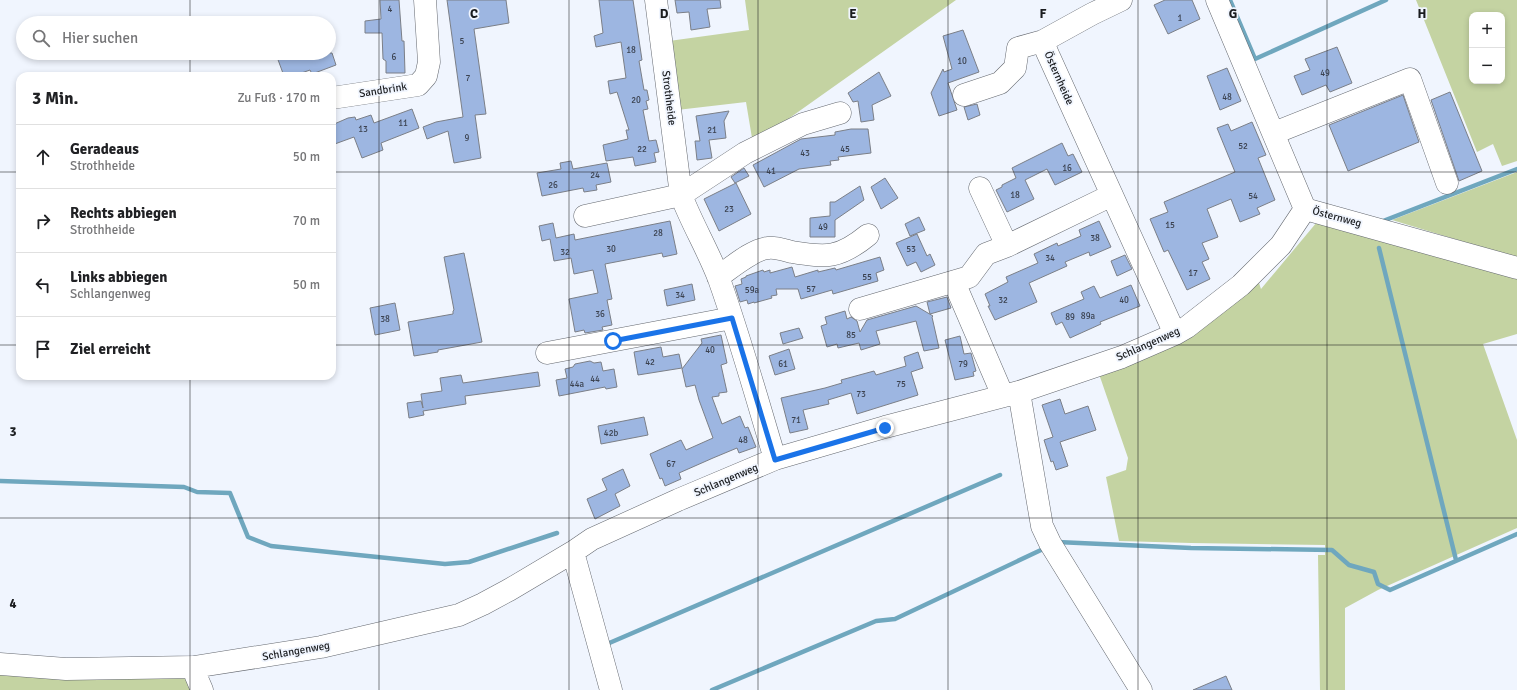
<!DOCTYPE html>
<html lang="de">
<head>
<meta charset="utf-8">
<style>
	body { margin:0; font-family:Signika,sans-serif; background:#f2f2f2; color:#202124 }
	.controls { position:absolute; right:12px; top:12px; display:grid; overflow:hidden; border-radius:8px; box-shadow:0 2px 6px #0003 }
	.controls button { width:36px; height:36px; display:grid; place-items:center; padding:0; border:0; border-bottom:1px solid #e0e0e0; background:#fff; color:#202124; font:20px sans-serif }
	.stop { position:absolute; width:12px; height:12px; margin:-9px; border:3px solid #1a73e8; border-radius:50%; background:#fff }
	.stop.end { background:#1a73e8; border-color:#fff; box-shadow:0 1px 4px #0008 }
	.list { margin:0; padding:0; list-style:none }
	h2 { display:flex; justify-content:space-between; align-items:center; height:52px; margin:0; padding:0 16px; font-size:17px }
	h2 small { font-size:13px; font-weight:400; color:#757577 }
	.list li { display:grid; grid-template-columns:26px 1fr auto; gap:12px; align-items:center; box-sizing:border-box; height:64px; padding:0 16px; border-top:1px solid #e0e0e0 }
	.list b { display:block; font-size:15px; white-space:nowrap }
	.list p { margin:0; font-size:13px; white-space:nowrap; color:#757577 }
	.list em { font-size:13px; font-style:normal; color:#757577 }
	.icon { flex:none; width:22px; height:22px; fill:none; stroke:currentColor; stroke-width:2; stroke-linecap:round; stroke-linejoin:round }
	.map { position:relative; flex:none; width:1517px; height:690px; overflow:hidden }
	.search { position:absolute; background:#fff; box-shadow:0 2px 6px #0003; left:16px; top:16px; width:320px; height:44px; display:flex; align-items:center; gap:10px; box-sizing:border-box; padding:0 14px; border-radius:22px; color:#757577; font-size:15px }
	.panel { position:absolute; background:#fff; box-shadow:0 2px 6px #0003; left:16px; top:72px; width:320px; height:308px; border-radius:12px }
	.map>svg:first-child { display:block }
	.green { fill:#c4d3a2; fill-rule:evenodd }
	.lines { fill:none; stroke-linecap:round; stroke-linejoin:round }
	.stream { stroke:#6fa7be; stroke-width:4.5 }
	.building { fill:#9db6e1; stroke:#7b7f87 }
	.minor-casing { stroke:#656970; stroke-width:23 }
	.minor { stroke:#fff; stroke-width:22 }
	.route { stroke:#1a73e8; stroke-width:5 }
	.grid { fill:none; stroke:#1a1c1f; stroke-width:1; stroke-opacity:0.55 }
	.labels { text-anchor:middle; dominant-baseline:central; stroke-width:3.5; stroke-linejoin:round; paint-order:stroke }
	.number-label { font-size:9px; fill:#3b4250 }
	.street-label { font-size:11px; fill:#1a1c1f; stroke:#f0f5fe }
	.grid-label { font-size:13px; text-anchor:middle; font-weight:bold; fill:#1a1c1f; stroke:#f0f5fe; stroke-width:3.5; stroke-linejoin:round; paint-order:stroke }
</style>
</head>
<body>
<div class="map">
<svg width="1517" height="690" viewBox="0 0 1517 690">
	<rect width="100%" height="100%" fill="#f0f5fe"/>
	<path class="green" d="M745 0H956L753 144 746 102 677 110 669 41 749 30Z
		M1416 0H1517V161L1502 166 1493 144 1477 152ZM1472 15H1502V81H1472Z
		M1517 172V258L1392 220Z
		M1317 222 1517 276V334L1483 344 1517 440V528L1378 590 1345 608V690H1320L1318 555H1325V545L1191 543 1119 541 1106 477 1126 470 1128 458 1099 374 1259 283 1261 289Z
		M0 671 187 676 193 690H0Z"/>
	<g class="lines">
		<path class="stream" d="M1230 0 1255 59 1386 0
			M1383 221 1517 169
			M1379 248 1456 560
			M0 481 184 487 197 492 230 493 248 537 271 546 445 564 469 562 557 533
			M1057 542 1191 548 1332 550 1349 565 1374 572 1378 584 1390 590 1517 534
			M607 642V644L1000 475
			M712 690 876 621 895 619 1041 550"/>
	</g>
	<path class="building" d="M380 0H399L402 41H404L405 73H386V61L383 59 382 33H365V21L381 19Z
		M447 0H506L509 23 474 29 486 114 475 115 481 158 454 163 448 131 427 139 423 127 436 122 463 117Z
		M599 0H633L642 60 639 61 644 90H647L649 100 646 101 648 109 643 110 649 141 656 140 659 152 654 153 656 162 635 166 633 157 606 161 603 145 628 139 626 130H629L617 92 610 94 608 81 626 78 621 42 596 47 594 36 603 33Z
		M675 0H720L721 8 707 9 710 27 691 30 689 12 677 13Z
		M1165 0H1192L1200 19 1168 34 1154 5Z
		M963 30 979 72 948 83 957 110 939 116 931 93 943 69 944 72 952 69 943 36Z
		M1337 47 1352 83 1330 92 1326 85 1302 95 1294 76 1310 70 1305 59Z
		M286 53H332L336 65 312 74 310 70 293 76H284L277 57Z
		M1227 68 1241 101 1220 110 1207 76Z
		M879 72 891 96 872 105 874 120 861 122 858 101 853 102 848 93Z
		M1450 92 1482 171 1459 181 1431 100Z
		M1403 95 1419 142 1348 171 1329 125Z
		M977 104 980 115 968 120 964 107Z
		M412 109 419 128 381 143 383 150 362 158 354 137 332 145V125L348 118 355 117 356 120 371 115 374 123Z
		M729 111 724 121 726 138 709 140 712 158 697 160 695 141H700L696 116Z
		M1252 122 1266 155 1258 158 1275 200 1257 208 1260 214 1240 222 1231 199 1207 209 1218 237 1202 243 1209 259 1202 262 1210 279 1187 290 1168 250 1164 252 1150 219 1168 212 1164 202 1235 172 1217 128 1228 124 1231 131Z
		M851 129H868L871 153 838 157 839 160 830 161 831 165 799 169 764 187 753 165 801 139 835 135V132Z
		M1062 143 1068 156 1073 154 1082 172 1055 185 1047 169 1025 180 1034 199 1007 212 996 190 1002 187V185L1016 178 1012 168Z
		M571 161 573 169 607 163 611 182 596 185 597 190 584 192 583 188 542 196 537 173 561 169 560 163Z
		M744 168 749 176 735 183 731 177Z
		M885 178 898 198 881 209 871 187Z
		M736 183 751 214 719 231 704 199Z
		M860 186 864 200 835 220V237H810V218L830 216V202H835Z
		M919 217 925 230 910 236 905 224Z
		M670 221 677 254 663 257 662 253 605 264 612 299 607 300 612 325 602 327 603 330 585 333 584 330 575 332 569 299 598 293 593 270 574 274 571 258 554 261 550 239 542 241 539 226 553 223 556 238 574 234 575 240Z
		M1099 221 1111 247 1090 256 1089 252 1065 262 1067 266 1029 283 1037 302 995 320 988 306H990L985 294 1008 282 1006 277 1038 263 1034 254 1057 243 1058 246 1081 236 1079 230Z
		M917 234 927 256 930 254 935 265 921 272 916 262 907 266 896 243Z
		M464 253 482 342 438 350V352L414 356 408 322 453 314V311L454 310 444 257Z
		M1125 255 1132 269 1117 276 1111 261Z
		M880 257 884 270 876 273 878 281 833 294 832 290 801 299 798 289H776L777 295 771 296 772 298 754 303V302L748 304 747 300 740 302 735 286 742 284 741 279 746 277V276L763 270 764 272 770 270V273L792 267 795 277 818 270V272L835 268 836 270Z
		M692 284 695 300 667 306 664 290Z
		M1131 285 1140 306 1100 322 1101 324 1070 338 1062 322 1056 325 1051 313 1084 299 1081 292 1094 286 1100 298Z
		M947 297 951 308 930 314 927 302Z
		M395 303 400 330 375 335 370 308Z
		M916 306 933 316 932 317 939 348 924 351 916 321 876 331 880 344 861 350 859 343 838 348 837 344 827 347 821 326 827 324 825 317 845 311 847 319 851 317 857 321 860 332 867 320Z
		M799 328 803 338 783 344 780 333Z
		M721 335 727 363 721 365 727 392 719 393V396L712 397 722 424 740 416 745 428 748 427 756 447 739 453 737 448 713 458 679 473 681 479 665 486 662 478 660 479 650 454 681 440 686 450 713 438 699 400 695 385 686 387 682 369 702 343 701 339Z
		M960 336 964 354 971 353 976 371 973 372 974 376 955 380 945 340Z
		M661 347 663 357 679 354 682 368 638 375 634 352Z
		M789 349 795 369 775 375 769 356Z
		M918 352 923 368 911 372 918 395 857 414 851 393 828 400 829 404 803 410 808 429 790 433 781 398 825 388 842 383 841 380 874 371 876 375 906 366 904 357Z
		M590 361 594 363 601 362 603 371 614 369 617 387 606 389 605 387 559 396 556 380 567 378 565 369 573 367 575 364Z
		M538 372 540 386 465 396 466 404 423 411 424 415 409 418 407 403 421 401 423 408 421 394 442 391 440 378 461 375 463 383Z
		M1060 399 1065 414 1088 406 1096 430 1060 442 1068 466 1056 470 1053 461 1051 462 1044 440 1053 437 1042 405Z
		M644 417 648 435 601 444 598 426Z
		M623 469 630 486 615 494 620 506 595 519 587 499 607 490 602 479Z
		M1226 676 1232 690H1193Z"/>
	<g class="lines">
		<defs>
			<path id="minor" d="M656 0 681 195C692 224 708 250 719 279 740 338 757 399 775 459
				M1121 0 1092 14 1043 41 1047 52 1175 334
				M1217 0 1305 209 1517 268
				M964 95 1000 83 1015 68 1018 48 1043 41
				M332 98 418 85 426 76 429 62 425 0
				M1274 133 1410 79 1447 183
				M980 188 1007 246
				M585 216 681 195 745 153 803 124 840 113
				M718 277C731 268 753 249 768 248 775 247 784 250 792 252 827 258 840 258 868 235
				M954 282 1003 396
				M860 309 969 277 986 254 1007 246 1112 195
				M547 353 732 318
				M1019 392 1042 526 1050 543 1141 690
				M573 552 611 690
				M0 664 66 669 194 667 321 647 459 615 483 604 509 590 573 552 592 539 678 500 775 459 885 427 1019 392 1122 357 1175 334 1187 327 1241 285 1281 245 1305 209
				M194 667 196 676 202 690"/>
		</defs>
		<use href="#minor" class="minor-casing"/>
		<use href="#minor" class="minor"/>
	</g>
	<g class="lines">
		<path class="route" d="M613 341 732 318 775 460 885 428"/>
	</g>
	<path class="grid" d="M190 0V23M379 0V690M569 0V690M758 0V690M948 0V690M1138 0V690M1327 0V690M190 53V76M0 172H20M332 172H1517M0 345H20M332 345H1517M190 376V690M0 518H1517"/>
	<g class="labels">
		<g class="number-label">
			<text x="390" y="9">4</text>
			<text x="1180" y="18">1</text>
			<text x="462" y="41">5</text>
			<text x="631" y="50">18</text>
			<text x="394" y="57">6</text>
			<text x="962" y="61">10</text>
			<text x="1325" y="73">49</text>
			<text x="468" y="78">7</text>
			<text x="1227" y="97">48</text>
			<text x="636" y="100">20</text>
			<text x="403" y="123">11</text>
			<text x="363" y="129">13</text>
			<text x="712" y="130">21</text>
			<text x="467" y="138">9</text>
			<text x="1243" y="146">52</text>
			<text x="642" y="149">22</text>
			<text x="845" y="149">45</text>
			<text x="805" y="153">43</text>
			<text x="1067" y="168">16</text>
			<text x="771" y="171">41</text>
			<text x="595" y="175">24</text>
			<text x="553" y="185">26</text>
			<text x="1015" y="195">18</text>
			<text x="1253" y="196">54</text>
			<text x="729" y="209">23</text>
			<text x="1170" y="225">15</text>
			<text x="823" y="227">49</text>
			<text x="658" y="233">28</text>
			<text x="1095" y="238">38</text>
			<text x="611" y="249">30</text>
			<text x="911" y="249">53</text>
			<text x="565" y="252">32</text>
			<text x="1050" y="258">34</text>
			<text x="1193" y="273">17</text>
			<text x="867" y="277">55</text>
			<text x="811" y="289">57</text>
			<text x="752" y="290">59a</text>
			<text x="680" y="295">34</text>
			<text x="1003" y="300">32</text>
			<text x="1124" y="300">40</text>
			<text x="600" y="314">36</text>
			<text x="1088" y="316">89a</text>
			<text x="1070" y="317">89</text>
			<text x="385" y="319">38</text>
			<text x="851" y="335">85</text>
			<text x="710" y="350">40</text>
			<text x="650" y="362">42</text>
			<text x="783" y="364">61</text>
			<text x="963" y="364">79</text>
			<text x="595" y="379">44</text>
			<text x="577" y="384">44a</text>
			<text x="901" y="384">75</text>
			<text x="861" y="394">73</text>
			<text x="796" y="420">71</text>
			<text x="611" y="433">42b</text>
			<text x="743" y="440">48</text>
			<text x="671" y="464">67</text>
		</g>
		<g class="street-label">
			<text transform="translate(1059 78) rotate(66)">Östernheide</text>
			<text transform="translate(383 90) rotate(-9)">Sandbrink</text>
			<text transform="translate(669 98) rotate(83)">Strothheide</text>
			<text transform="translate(1337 217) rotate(15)">Östernweg</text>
			<text transform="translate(1148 344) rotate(-24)">Schlangenweg</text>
			<text transform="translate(726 480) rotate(-23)">Schlangenweg</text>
			<text transform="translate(296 651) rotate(-10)">Schlangenweg</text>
		</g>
	</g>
	<g class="grid-label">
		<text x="474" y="18">C</text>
		<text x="664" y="18">D</text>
		<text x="853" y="18">E</text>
		<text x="1043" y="18">F</text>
		<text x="1233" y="18">G</text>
		<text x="1422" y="18">H</text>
		<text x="13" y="436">3</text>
		<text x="13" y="608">4</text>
	</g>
</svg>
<div class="controls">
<button>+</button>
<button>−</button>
</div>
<div class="stop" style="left:613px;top:341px"></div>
<div class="stop end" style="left:885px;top:428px"></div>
<div class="search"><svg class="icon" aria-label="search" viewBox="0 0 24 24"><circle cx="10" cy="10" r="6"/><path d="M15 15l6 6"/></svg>Hier suchen</div>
<section class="panel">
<h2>3 Min.<small>Zu Fuß · 170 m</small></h2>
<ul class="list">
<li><svg class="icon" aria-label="ahead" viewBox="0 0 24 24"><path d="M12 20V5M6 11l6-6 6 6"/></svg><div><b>Geradeaus</b><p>Strothheide</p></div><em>50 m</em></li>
<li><svg class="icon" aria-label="right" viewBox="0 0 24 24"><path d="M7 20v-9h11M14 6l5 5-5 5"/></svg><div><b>Rechts abbiegen</b><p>Strothheide</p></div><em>70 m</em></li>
<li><svg class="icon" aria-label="left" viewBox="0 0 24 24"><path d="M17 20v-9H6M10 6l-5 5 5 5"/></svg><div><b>Links abbiegen</b><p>Schlangenweg</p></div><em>50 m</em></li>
<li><svg class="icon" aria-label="arrive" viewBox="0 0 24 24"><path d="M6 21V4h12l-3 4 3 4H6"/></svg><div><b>Ziel erreicht</b></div></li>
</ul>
</section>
</div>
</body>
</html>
